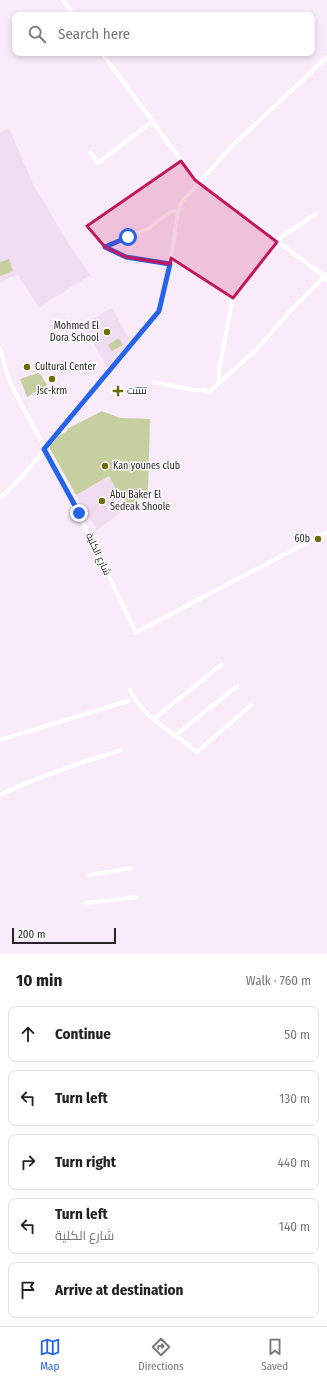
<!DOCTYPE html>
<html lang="en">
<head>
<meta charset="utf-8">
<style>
	body { margin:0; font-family:"Fira Sans Condensed",Cairo,sans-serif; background:#f2f2f2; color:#222 }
	.scale { position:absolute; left:12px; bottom:10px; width:104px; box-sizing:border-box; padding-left:4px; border:2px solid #282328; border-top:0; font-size:11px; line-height:14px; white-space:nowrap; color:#282328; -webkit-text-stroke:3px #fff; paint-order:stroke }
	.stop { position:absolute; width:12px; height:12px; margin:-9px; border:3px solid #2563eb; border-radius:50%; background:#fff }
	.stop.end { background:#2563eb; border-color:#fff; box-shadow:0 1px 4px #0008 }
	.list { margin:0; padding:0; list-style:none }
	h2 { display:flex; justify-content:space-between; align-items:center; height:52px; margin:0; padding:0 16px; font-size:17px }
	h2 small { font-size:13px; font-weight:400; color:#767676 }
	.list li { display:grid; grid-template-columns:26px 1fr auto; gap:12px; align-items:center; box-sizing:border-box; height:56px; margin:0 8px 8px; padding:0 8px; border:1px solid #e0e0e0; border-radius:8px }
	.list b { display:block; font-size:15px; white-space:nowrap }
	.list p { margin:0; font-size:13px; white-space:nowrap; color:#767676 }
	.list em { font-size:13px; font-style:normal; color:#767676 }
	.icon { flex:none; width:22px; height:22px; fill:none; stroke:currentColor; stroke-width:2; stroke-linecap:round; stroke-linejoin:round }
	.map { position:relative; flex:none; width:327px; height:954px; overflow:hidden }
	.search { position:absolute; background:#fff; box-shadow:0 2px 6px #0003; left:12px; right:12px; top:12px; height:44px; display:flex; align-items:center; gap:10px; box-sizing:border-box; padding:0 14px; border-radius:8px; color:#767676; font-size:15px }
	.sheet { height:372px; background:#fff }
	nav { display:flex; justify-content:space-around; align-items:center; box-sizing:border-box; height:56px; border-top:1px solid #e0e0e0; background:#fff; font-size:11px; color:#767676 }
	nav a { display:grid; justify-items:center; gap:2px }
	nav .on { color:#2563eb }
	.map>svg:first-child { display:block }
	.built { fill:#f1ddf2 }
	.green { fill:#c6cf9f }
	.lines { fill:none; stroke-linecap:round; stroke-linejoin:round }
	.minor { stroke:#fff; stroke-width:4 }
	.route { stroke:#2563eb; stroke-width:5 }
	.marked { fill:#c2185b; fill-opacity:0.2; stroke:#c2185b; stroke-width:3; stroke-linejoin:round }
	.poi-dot { fill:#6f6c0a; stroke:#fff; stroke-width:1.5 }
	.labels { text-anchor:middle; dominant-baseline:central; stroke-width:3; stroke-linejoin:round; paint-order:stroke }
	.poi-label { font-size:10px; fill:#282328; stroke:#fff; text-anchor:start }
	.street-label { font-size:10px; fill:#282328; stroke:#fff }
</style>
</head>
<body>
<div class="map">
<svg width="327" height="954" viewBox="0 0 327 954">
	<rect width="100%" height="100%" fill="#faebfa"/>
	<path class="built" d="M9 128 33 184 68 243 90 275 39 308 18 275 0 281V133Z
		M112 308 130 341 107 368 84 324Z
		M109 476 127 508 97 530 76 495Z"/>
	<path class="green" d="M9 259 13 271 0 276V262Z
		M119 338 123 345 112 351 108 345Z
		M38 373 41 375 47 385 27 397 20 379Z
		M102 411 120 418 150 419 148 492 127 508 109 476 76 495 49 447 52 440 67 431V429Z"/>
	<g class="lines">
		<path class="minor" d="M63 0 74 15
			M102 53 198 183
			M91 153 98 163 152 122
			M199 183 324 276 327 281
			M105 247 149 228 170 212 178 211
			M171 257 233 298
			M170 264C133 258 112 259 87 226L181 161
			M0 349 9 380 22 406 65 484 134 629
			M154 382 194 390H203L209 392 257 349 292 309 327 274
			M219 382V369L233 298 281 237 316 214
			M0 498 22 477 159 311 170 264 178 211 181 203 231 147 327 57
			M135 633 327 532
			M130 690C142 717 174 733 197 752L251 705
			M155 718 221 665
			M176 735 237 686
			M0 740 128 701
			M0 795C39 776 80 763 121 750
			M89 875 131 868
			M86 903 137 897"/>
	</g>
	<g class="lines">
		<path class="route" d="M79 513 44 449 159 311 170 264 126 257 105 247 128 237"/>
	</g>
	<path class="marked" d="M181 161 195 180 277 242 233 298 171 258 170 264 126 257 105 247 87 226Z"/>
	<g class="poi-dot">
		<circle cx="107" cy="332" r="4"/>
		<circle cx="27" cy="367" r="4"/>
		<circle cx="52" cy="379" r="4"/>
		<path d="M116 385h4v4h4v4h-4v4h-4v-4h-4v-4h4z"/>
		<circle cx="105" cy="466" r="4"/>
		<circle cx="102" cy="501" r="4"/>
		<circle cx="318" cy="539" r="4"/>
	</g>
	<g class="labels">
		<g class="poi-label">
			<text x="99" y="326" text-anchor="end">Mohmed El<tspan x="99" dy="12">Dora School</tspan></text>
			<text x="35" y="367">Cultural Center</text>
			<text x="52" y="391" text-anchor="middle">Jsc-krm</text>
			<text x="127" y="391">تتتتت</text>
			<text x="113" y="466">Kan younes club</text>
			<text x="110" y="495">Abu Baker El<tspan x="110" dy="12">Sedeak Shoole</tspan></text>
			<text x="310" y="539" text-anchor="end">60b</text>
		</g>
		<g class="street-label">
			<text transform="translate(98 554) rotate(65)">شارع الكلية</text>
		</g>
	</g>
</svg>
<div class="scale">200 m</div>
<div class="stop" style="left:128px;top:237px"></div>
<div class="stop end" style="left:79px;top:513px"></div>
<div class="search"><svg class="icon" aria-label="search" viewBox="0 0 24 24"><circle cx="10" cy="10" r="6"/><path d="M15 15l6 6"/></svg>Search here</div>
</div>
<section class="sheet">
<h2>10 min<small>Walk · 760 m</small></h2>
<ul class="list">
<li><svg class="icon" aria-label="ahead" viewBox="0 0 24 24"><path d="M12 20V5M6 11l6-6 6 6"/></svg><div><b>Continue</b></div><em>50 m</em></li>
<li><svg class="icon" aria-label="left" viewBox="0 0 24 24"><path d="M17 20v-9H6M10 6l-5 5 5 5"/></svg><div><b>Turn left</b></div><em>130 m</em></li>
<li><svg class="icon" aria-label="right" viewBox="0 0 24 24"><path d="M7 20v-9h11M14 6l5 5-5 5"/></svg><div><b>Turn right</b></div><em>440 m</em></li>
<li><svg class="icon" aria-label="left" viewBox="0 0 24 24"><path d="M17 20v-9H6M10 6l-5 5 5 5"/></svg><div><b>Turn left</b><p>شارع الكلية</p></div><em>140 m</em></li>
<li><svg class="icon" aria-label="arrive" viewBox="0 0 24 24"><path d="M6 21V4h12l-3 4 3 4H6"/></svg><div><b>Arrive at destination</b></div></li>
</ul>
</section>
<nav>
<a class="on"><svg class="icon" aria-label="map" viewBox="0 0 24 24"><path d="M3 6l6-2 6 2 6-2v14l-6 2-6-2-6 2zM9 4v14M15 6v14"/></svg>Map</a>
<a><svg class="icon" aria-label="directions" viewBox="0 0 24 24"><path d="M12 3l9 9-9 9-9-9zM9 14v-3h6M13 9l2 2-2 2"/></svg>Directions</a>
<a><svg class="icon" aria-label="saved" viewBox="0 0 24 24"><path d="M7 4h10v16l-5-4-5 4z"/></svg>Saved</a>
</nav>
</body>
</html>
